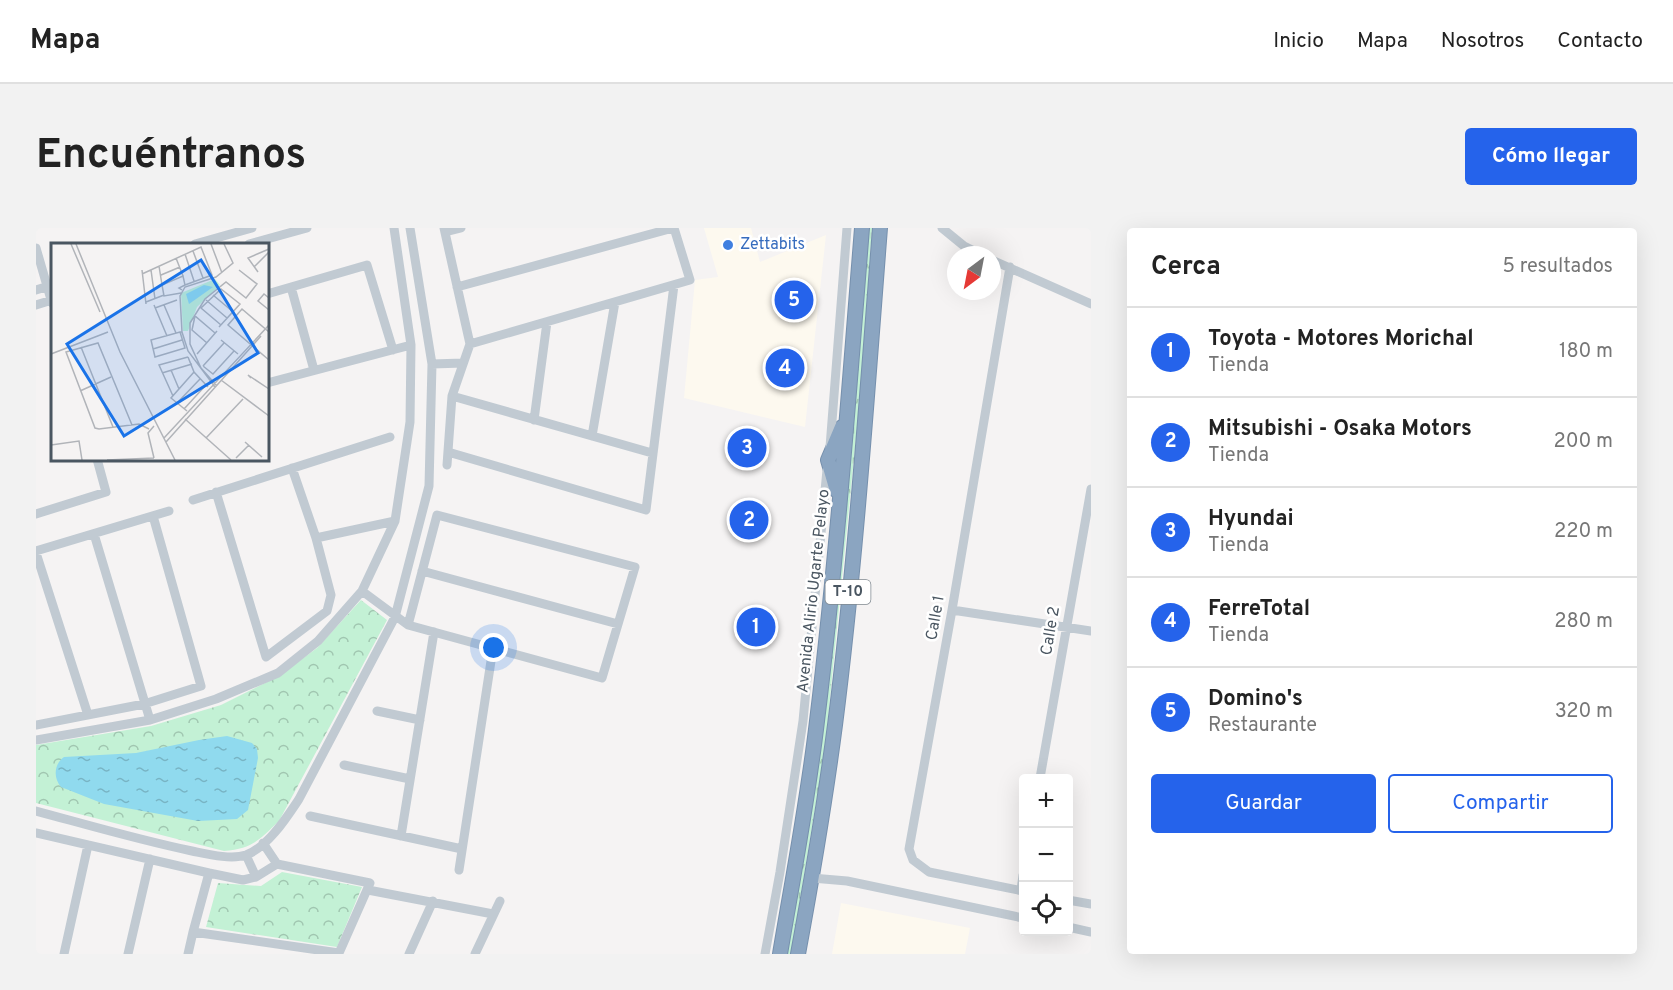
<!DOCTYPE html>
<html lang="es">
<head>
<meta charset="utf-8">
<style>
	body { margin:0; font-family:Overpass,sans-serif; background:#f2f2f2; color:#222 }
	.controls { position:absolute; right:18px; bottom:18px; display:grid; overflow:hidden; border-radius:6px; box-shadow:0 6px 24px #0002 }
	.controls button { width:54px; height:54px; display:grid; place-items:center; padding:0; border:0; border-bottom:2px solid #e0e0e0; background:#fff; color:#222; font:30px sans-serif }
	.compass { position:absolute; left:911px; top:18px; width:54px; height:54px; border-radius:50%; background:#fff; box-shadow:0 6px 24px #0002; rotate:212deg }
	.you { position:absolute; left:458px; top:420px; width:21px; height:21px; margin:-15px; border:4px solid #fff; border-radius:50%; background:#1a73e8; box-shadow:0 0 0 9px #1a73e833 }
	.badge { display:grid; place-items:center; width:39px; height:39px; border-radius:50%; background:#2563eb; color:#fff; font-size:20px; font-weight:700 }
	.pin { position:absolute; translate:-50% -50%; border:3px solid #fff; box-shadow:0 2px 6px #0006 }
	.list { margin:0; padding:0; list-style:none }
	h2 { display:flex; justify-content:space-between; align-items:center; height:78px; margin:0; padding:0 24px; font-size:26px }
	h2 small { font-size:20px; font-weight:400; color:#767676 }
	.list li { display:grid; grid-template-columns:39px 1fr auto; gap:18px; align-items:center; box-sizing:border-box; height:90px; padding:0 24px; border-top:2px solid #e0e0e0 }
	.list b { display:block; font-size:22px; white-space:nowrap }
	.list p { margin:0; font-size:20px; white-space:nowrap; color:#767676 }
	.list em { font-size:20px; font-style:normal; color:#767676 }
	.actions { display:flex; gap:12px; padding:18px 24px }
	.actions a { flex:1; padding:14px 0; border:2px solid #2563eb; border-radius:6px; text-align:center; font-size:21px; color:#2563eb }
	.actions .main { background:#2563eb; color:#fff }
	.icon { flex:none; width:33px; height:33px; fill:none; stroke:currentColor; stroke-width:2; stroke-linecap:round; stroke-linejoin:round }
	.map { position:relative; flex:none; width:1055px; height:726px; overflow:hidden; border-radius:6px }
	header { display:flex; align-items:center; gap:36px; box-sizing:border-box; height:84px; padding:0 30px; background:#fff; border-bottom:2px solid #e0e0e0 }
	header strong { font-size:28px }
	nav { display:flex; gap:33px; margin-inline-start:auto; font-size:21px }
	.intro { display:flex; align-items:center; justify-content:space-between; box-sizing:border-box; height:144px; padding:0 36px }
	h1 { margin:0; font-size:42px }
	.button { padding:15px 27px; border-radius:6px; background:#2563eb; color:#fff; font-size:21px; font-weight:700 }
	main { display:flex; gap:36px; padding:0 36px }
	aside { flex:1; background:#fff; border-radius:6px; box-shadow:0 6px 24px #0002 }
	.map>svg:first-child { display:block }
	.commercial { fill:#fdf9ef }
	.grass { fill:url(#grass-tufts) }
	.park { fill:url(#park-crowns) }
	.water { fill:url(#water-ripples) }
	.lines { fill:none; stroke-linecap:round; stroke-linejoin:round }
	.highway-casing { stroke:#7690ad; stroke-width:16 }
	.minor { stroke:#c1cad2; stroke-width:9 }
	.highway { stroke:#8ba5c1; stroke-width:14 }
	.shop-dot { fill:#3f7fe0; stroke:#fff; stroke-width:2 }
	.labels { text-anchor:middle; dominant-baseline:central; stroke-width:5; stroke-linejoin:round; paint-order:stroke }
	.shield { fill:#fff; stroke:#808990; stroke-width:1.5 }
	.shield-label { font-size:15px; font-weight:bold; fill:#4a5661 }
	.shop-label { font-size:16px; fill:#366cbe; stroke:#fff; text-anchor:start }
	.street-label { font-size:16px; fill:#4a5661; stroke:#fff }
	.inset-road { fill:none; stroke:#b1b4b9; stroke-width:1.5 }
	.view { fill:#1a73e8; fill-opacity:0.15; stroke:#1a73e8; stroke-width:3 }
	.inset-edge { fill:none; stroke:#4a5661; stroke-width:3 }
</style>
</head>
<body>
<header>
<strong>Mapa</strong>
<nav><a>Inicio</a><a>Mapa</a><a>Nosotros</a><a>Contacto</a></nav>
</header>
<div class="intro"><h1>Encuéntranos</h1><a class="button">Cómo llegar</a></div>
<main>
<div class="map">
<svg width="1055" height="726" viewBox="0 0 1055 726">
	<defs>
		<pattern id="grass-tufts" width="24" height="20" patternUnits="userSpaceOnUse" patternTransform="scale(1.5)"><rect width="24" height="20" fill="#c3f1d5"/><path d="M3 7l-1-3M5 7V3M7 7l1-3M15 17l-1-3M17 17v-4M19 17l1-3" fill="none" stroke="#a0c6b0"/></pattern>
		<pattern id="park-crowns" width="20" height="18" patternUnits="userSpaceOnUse" patternTransform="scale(1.5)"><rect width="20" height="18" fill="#c3f1d5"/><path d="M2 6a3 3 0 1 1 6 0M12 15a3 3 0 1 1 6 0" fill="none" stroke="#a0c6b0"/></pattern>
		<pattern id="water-ripples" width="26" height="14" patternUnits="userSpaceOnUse" patternTransform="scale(1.5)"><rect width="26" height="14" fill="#90daee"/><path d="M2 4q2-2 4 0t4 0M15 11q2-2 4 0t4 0" fill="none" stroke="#78b4c4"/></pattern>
	</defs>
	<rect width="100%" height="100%" fill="#f5f3f3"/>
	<path class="commercial" d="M668 0H715L724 34 790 7 769 199 648 170 659 52 682 49Z
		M805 675 934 700 929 726H796Z"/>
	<path class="grass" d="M832 0H836L824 170 789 520 755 726H750L803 342 814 235Z"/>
	<path class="park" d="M325 372 351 392 243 593C222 613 217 620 188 623L0 575V517L115 498 185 477 243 448 281 420Z
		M246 644 326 659 301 719 170 699 182 655 225 658Z"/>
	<path class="water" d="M191 508 216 515 221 521 222 530 212 582 201 591 162 593 68 576 25 559C17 550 18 536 28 529L100 525 163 512Z"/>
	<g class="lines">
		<defs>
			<path id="highway" d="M801 263 792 232 806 199
				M744 726C757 649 772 571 781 493 801 329 813 164 826 0
				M762 726C776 650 789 574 799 497 820 332 831 166 844 0"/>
		</defs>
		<use href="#highway" class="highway-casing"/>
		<path class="minor" d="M408 0 434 116 416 168 411 237
			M906 0 928 18 946 27
			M409 4 425 0
			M159 16 216 0
			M213 16 271 0
			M0 20 16 75
			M956 32 1055 76
			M974 39 916 382 873 621 877 632 893 644 987 663
			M255 59 278 142
			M421 59 637 0
			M0 62 16 57
			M231 66 331 37 357 122
			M0 77 16 72
			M434 116 654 52 638 0
			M396 136 427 135
			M231 155 375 117
			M416 168 616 225
			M498 192 511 94
			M556 208 579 74
			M794 219 811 0
			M412 224 610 282 638 57
			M180 264 230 429 291 383 295 367 280 310 256 240
			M157 272 354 209
			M0 286 70 264 61 231
			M58 306 114 492
			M280 310 359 293
			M0 323 133 283
			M0 325 52 487
			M386 343 582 396
			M326 363 372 397 566 450 599 339 401 287 372 397
			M916 382 1055 403
			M341 483 384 492
			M0 497 108 476 165 458 117 288
			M0 512 114 492 180 471 242 445 282 413 326 363 359 293 374 194 375 117 358 0
			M308 537 374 551
			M1004 550 1055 261
			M0 583C52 597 103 612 156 623 171 626 195 632 210 627 232 619 251 589 263 571L359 389 393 258 396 136 374 0
			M274 588 426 621
			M0 605 173 645
			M365 608 398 404
			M210 627 220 649 207 652 173 645 157 704 303 725 334 655 241 636 227 615
			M423 642 457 420
			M220 649 241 636
			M776 650 811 653 987 690
			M332 662 457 686
			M985 662 987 647
			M1032 672 1055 676
			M1032 699 1055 704
			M28 726 52 617
			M92 726 114 631
			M152 726 157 704
			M373 726 397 673
			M439 726 464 673
			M729 726 744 644 767 493 791 242"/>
		<use href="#highway" class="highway"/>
	</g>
	<circle class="shop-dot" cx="692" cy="17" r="6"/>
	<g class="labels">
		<rect class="shield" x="789.5" y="352" width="45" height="24" rx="4.5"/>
		<g class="shield-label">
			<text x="812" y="364">T-10</text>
		</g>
		<g class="shop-label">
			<text x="704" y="17">Zettabits</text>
		</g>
		<g class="street-label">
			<text transform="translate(778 363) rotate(-84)">Avenida Alirio Ugarte Pelayo</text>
			<text transform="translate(900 390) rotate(-80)">Calle 1</text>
			<text transform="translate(1015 403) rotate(-80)">Calle 2</text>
		</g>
	</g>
	<g transform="translate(15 15)">
		<rect width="218" height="218" fill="#f5f3f3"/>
		<path d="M164 36 169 42 146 64 137 88H132L130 50Z" fill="#c3f1d5"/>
		<path d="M153 42 162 44 138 61 135 51Z" fill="#90daee"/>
		<path class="inset-road" d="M20 1 49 69M25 1 69 109 124 217M160 1 171 30M142 8 152 35M134 11 143 38M125 15 132 33M108 23 111 42M203 24 218 9M91 27 95 61M100 27 104 56M207 29 197 15 218 6M91 31 150 4 161 32 134 42M110 32 129 24M130 50 113 53 111 42 132 33 134 42 128 45 131 47M162 52 181 68M218 55 213 51 207 58 218 67M155 57 176 75M95 59 113 52M103 62 116 93M113 62 125 90M104 65 126 57M168 84 189 61 170 46 150 65 170 82M129 89 134 105 104 114 100 97 129 89H131M218 89 191 66 177 82 218 117M170 97 187 111M156 100 141 87 144 73 164 90M30 104 62 184M102 106 131 97M0 111 57 89M146 111 166 88M137 114 143 129 157 144M152 123 162 131 183 108M152 123 173 100M120 127 128 146M111 130 141 121M200 135 197 132 218 146M170 137 218 173M166 143 150 125 139 101V80L154 56 175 39 195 55 206 41 188 27M164 144 137 108 131 89 129 53 134 44 165 34 182 20 173 1M29 148 60 134M122 153 108 122 137 114M126 160 149 136M133 166 155 142M136 168 120 155 143 129M134 176 180 217M81 182 47 100 15 109 44 185 48 186 88 181 98 186M113 195 218 82M155 195 192 156M115 199 210 93M194 199 211 214M0 202 28 198 31 217M103 215 97 190 103 183M185 215 198 202M56 217 103 215"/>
		<path class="view" d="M150 17 207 110 73 193 16 101Z"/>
		<rect width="218" height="218" class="inset-edge"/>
	</g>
</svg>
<div class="controls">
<button>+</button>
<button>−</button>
<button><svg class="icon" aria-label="locate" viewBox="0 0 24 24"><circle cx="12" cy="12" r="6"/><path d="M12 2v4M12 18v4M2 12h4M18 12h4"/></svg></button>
</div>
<svg class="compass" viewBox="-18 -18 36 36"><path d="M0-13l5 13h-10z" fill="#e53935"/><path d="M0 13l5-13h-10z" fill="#767676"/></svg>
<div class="you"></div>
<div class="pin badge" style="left:720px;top:399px">1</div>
<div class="pin badge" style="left:713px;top:292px">2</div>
<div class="pin badge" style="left:711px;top:220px">3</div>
<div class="pin badge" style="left:749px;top:140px">4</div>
<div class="pin badge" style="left:758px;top:72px">5</div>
</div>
<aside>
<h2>Cerca<small>5 resultados</small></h2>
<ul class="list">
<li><span class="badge">1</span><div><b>Toyota - Motores Morichal</b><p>Tienda</p></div><em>180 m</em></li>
<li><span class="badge">2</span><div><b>Mitsubishi - Osaka Motors</b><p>Tienda</p></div><em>200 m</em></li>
<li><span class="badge">3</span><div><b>Hyundai</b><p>Tienda</p></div><em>220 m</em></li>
<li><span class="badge">4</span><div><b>FerreTotal</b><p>Tienda</p></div><em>280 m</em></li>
<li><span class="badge">5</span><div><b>Domino's</b><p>Restaurante</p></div><em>320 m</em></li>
</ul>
<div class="actions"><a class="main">Guardar</a><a>Compartir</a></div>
</aside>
</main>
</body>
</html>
